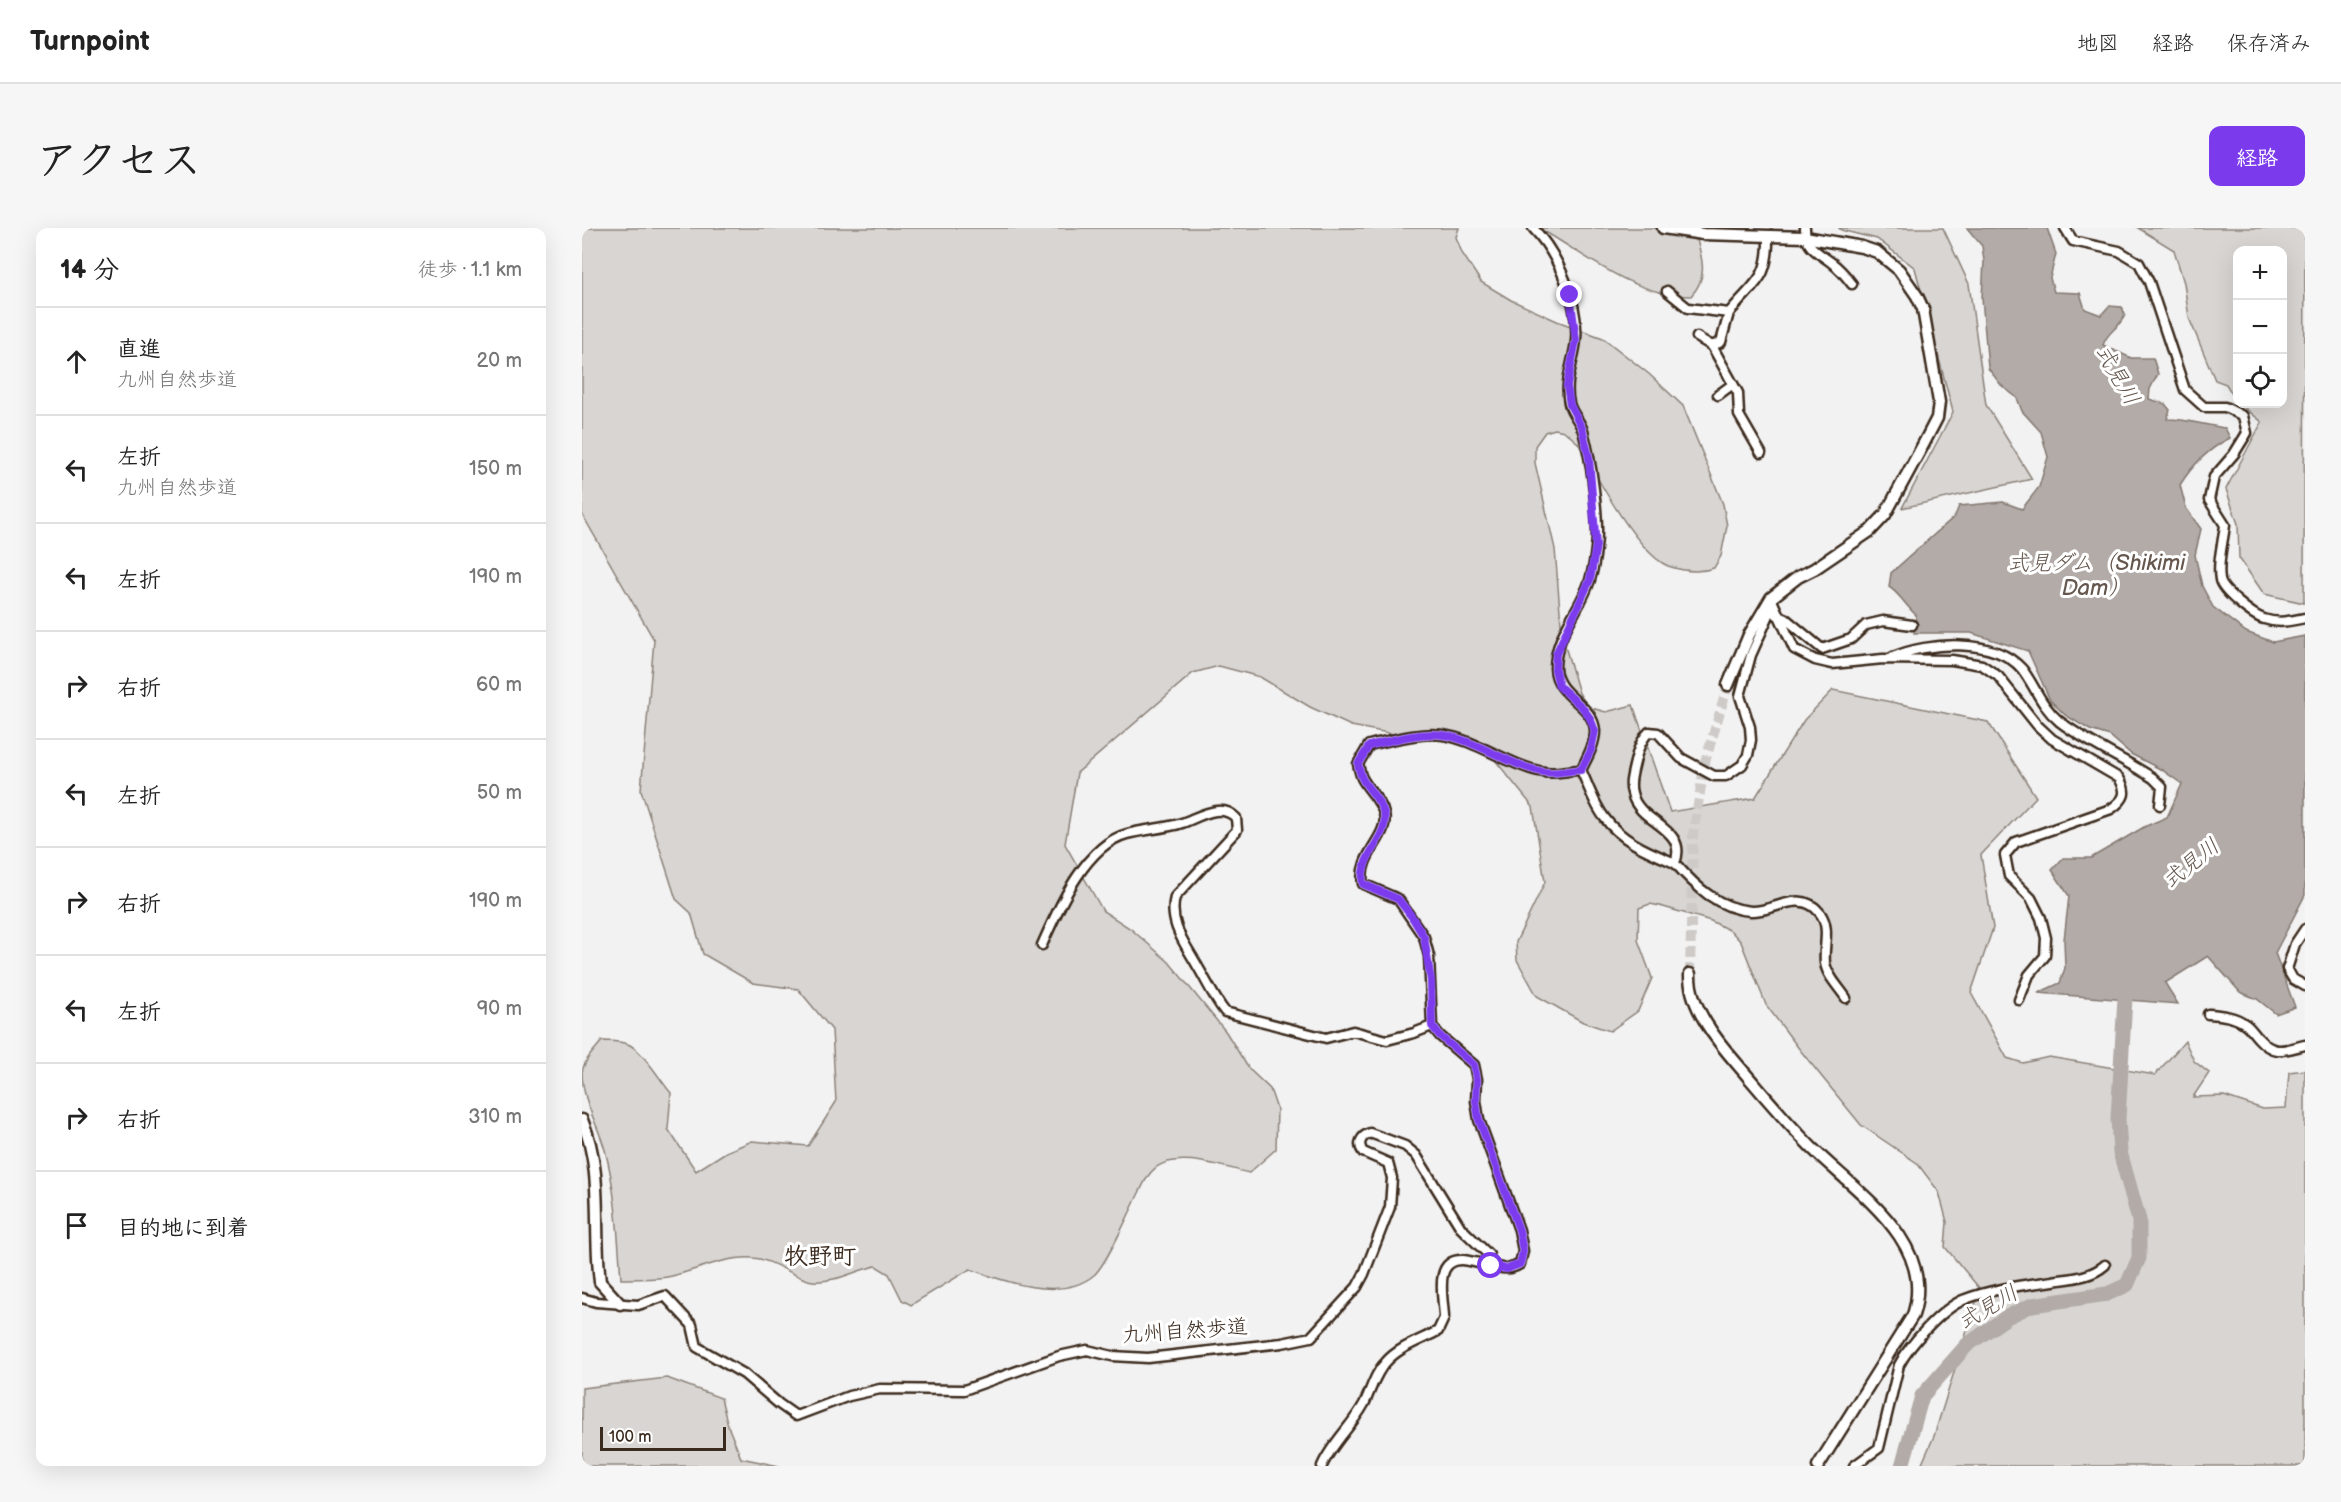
<!DOCTYPE html>
<html lang="ja">
<head>
<meta charset="utf-8">
<style>
	body { margin:0; font-family:"Balsamiq Sans","Klee One",sans-serif; background:#f6f6f6; color:#222 }
	.controls { position:absolute; right:18px; top:18px; display:grid; overflow:hidden; border-radius:12px; box-shadow:0 6px 24px #0002 }
	.controls button { width:54px; height:54px; display:grid; place-items:center; padding:0; border:0; border-bottom:2px solid #e0e0e0; background:#fff; color:#222; font:30px sans-serif }
	.scale { position:absolute; left:18px; bottom:15px; width:126px; box-sizing:border-box; padding-left:6px; border:3px solid #3b2a1e; border-top:0; font-size:16px; line-height:21px; white-space:nowrap; color:#3b2a1e; -webkit-text-stroke:4px #fff; paint-order:stroke }
	.stop { position:absolute; width:18px; height:18px; margin:-14px; border:4px solid #7c3aed; border-radius:50%; background:#fff }
	.stop.end { background:#7c3aed; border-color:#fff; box-shadow:0 2px 6px #0008 }
	.list { margin:0; padding:0; list-style:none }
	h2 { display:flex; justify-content:space-between; align-items:center; height:78px; margin:0; padding:0 24px; font-size:26px }
	h2 small { font-size:20px; font-weight:400; color:#767676 }
	.list li { display:grid; grid-template-columns:39px 1fr auto; gap:18px; align-items:center; box-sizing:border-box; height:108px; padding:0 24px; border-top:2px solid #e0e0e0 }
	.list b { display:block; font-size:22px; white-space:nowrap }
	.list p { margin:0; font-size:20px; white-space:nowrap; color:#767676 }
	.list em { font-size:20px; font-style:normal; color:#767676 }
	.icon { flex:none; width:33px; height:33px; fill:none; stroke:currentColor; stroke-width:2; stroke-linecap:round; stroke-linejoin:round }
	.map { position:relative; flex:none; width:1723px; height:1238px; overflow:hidden; border-radius:12px }
	header { display:flex; align-items:center; gap:36px; box-sizing:border-box; height:84px; padding:0 30px; background:#fff; border-bottom:2px solid #e0e0e0 }
	header strong { font-size:28px }
	nav { display:flex; gap:33px; margin-inline-start:auto; font-size:21px }
	.intro { display:flex; align-items:center; justify-content:space-between; box-sizing:border-box; height:144px; padding:0 36px }
	h1 { margin:0; font-size:42px }
	.button { padding:15px 27px; border-radius:12px; background:#7c3aed; color:#fff; font-size:21px; font-weight:700 }
	main { display:flex; gap:36px; padding:0 36px }
	aside { flex:1; background:#fff; border-radius:12px; box-shadow:0 6px 24px #0002 }
	.map>svg:first-child { display:block }
	.green { fill:#d8d5d2; stroke:#8a8078; stroke-width:1.5 }
	.water { fill:#b2aba7; stroke:#827770; stroke-width:1.5 }
	.lines { fill:none; stroke-linecap:round; stroke-linejoin:round }
	.river { stroke:#b2aba7; stroke-width:15 }
	.tertiary-tunnel { stroke:#cecac8; stroke-width:10; stroke-dasharray:10 5; stroke-linecap:butt }
	.minor-casing { stroke:#3b2a1e; stroke-width:13 }
	.tertiary-casing { stroke:#3b2a1e; stroke-width:15 }
	.minor { stroke:#fff; stroke-width:8 }
	.tertiary { stroke:#fff; stroke-width:10 }
	.route { stroke:#7c3aed; stroke-width:8 }
	.labels { text-anchor:middle; dominant-baseline:central; stroke-width:6; stroke-linejoin:round; paint-order:stroke }
	.street-label { font-size:21px; fill:#3b2a1e; stroke:#fff }
	.water-label { font-size:22px; font-style:italic; fill:#65574e; stroke:#fff }
	.quarter-label { font-size:24px; font-weight:bold; fill:#3b2a1e; stroke:#fff }
</style>
</head>
<body>
<header>
<strong>Turnpoint</strong>
<nav><a>地図</a><a>経路</a><a>保存済み</a></nav>
</header>
<div class="intro"><h1>アクセス</h1><a class="button">経路</a></div>
<main>
<aside>
<h2>14 分<small>徒歩 · 1.1 km</small></h2>
<ul class="list">
<li><svg class="icon" aria-label="ahead" viewBox="0 0 24 24"><path d="M12 20V5M6 11l6-6 6 6"/></svg><div><b>直進</b><p>九州自然歩道</p></div><em>20 m</em></li>
<li><svg class="icon" aria-label="left" viewBox="0 0 24 24"><path d="M17 20v-9H6M10 6l-5 5 5 5"/></svg><div><b>左折</b><p>九州自然歩道</p></div><em>150 m</em></li>
<li><svg class="icon" aria-label="left" viewBox="0 0 24 24"><path d="M17 20v-9H6M10 6l-5 5 5 5"/></svg><div><b>左折</b></div><em>190 m</em></li>
<li><svg class="icon" aria-label="right" viewBox="0 0 24 24"><path d="M7 20v-9h11M14 6l5 5-5 5"/></svg><div><b>右折</b></div><em>60 m</em></li>
<li><svg class="icon" aria-label="left" viewBox="0 0 24 24"><path d="M17 20v-9H6M10 6l-5 5 5 5"/></svg><div><b>左折</b></div><em>50 m</em></li>
<li><svg class="icon" aria-label="right" viewBox="0 0 24 24"><path d="M7 20v-9h11M14 6l5 5-5 5"/></svg><div><b>右折</b></div><em>190 m</em></li>
<li><svg class="icon" aria-label="left" viewBox="0 0 24 24"><path d="M17 20v-9H6M10 6l-5 5 5 5"/></svg><div><b>左折</b></div><em>90 m</em></li>
<li><svg class="icon" aria-label="right" viewBox="0 0 24 24"><path d="M7 20v-9h11M14 6l5 5-5 5"/></svg><div><b>右折</b></div><em>310 m</em></li>
<li><svg class="icon" aria-label="arrive" viewBox="0 0 24 24"><path d="M6 21V4h12l-3 4 3 4H6"/></svg><div><b>目的地に到着</b></div></li>
</ul>
</aside>
<div class="map">
<svg width="1723" height="1238" viewBox="0 0 1723 1238">
	<rect width="100%" height="100%" fill="#f3f2f2"/>
	<filter id="ink" filterUnits="userSpaceOnUse"><feTurbulence type="fractalNoise" baseFrequency=".0167" numOctaves="2"/><feDisplacementMap in="SourceGraphic" scale="12" xChannelSelector="R" yChannelSelector="G"/><feConvolveMatrix kernelMatrix="1 2 1 2 8 2 1 2 1" color-interpolation-filters="sRGB"/></filter>
	<g filter="url(#ink)">
		<path class="green" d="M0 0H877L874 9 880 25 899 54 929 72 975 93 1021 110 1067 146 1101 178 1141 276 1145 298 1139 328 1132 340C1117 345 1101 343 1086 338 1056 326 1012 245 996 215L982 203 973 201 963 204 953 218V235L973 321 980 408 997 465 1006 479 1024 484 1051 477 1088 584 1173 570 1222 492 1251 462 1406 494 1454 569 1399 627 1411 700 1389 765 1425 830 1441 835 1467 829 1573 847 1603 813 1612 833 1627 845 1611 869 1642 868 1681 881 1704 880 1707 844 1723 842V1238H1339L1352 1208 1398 1061 1363 1019 1365 994 1357 964 1335 935 1279 897 1218 822 1184 777 1159 714 1149 703 1129 693 1078 678 1068 676 1057 680 1056 712 1070 750 1056 783 1028 803 1001 794 955 768 935 732 934 714 963 654 951 579 913 532 850 501 812 506 769 498 728 479 678 449 637 438 611 445 495 545 483 616 521 683 549 701 587 734 644 804 667 841 688 861 695 881 694 921 667 945C642 939 611 928 586 934 570 938 565 949 558 963 549 981 525 1036 512 1047 480 1074 423 1054 388 1041L329 1077 320 1072 307 1046 294 1038C274 1042 253 1055 231 1053 216 1052 191 1031 171 1030 144 1028 116 1042 90 1048 74 1052 55 1050 39 1051 36 1010 34 962 23 922 16 896 0 873 0 844 2 832 12 823 20 813 29 813 40 813 48 817 63 826 78 852 89 865L86 901 114 943 144 924 170 913 226 918 254 874 250 802 216 761 171 755 121 726 109 685 94 671 59 562 72 412 0 286Z
			M952 0H1112C1118 26 1129 46 1109 68 1056 69 1009 31 965 5Z
			M1257 0H1361L1387 56 1404 177 1450 251 1320 280 1371 184 1333 40 1295 11 1259 2Z
			M1556 0H1723L1722 375 1682 366 1657 330 1656 296 1644 261 1680 194 1658 176H1700V22H1656L1655 174 1644 156 1633 152 1607 90 1602 55 1592 22Z
			M85 1150 139 1170 146 1198 159 1230 197 1238H0V1160Z"/>
		<path class="water" d="M1385 0H1465L1474 26 1468 50 1472 64 1498 65 1503 81 1519 87 1527 78 1540 79 1543 87C1536 102 1526 102 1521 117L1549 130H1571L1576 146 1568 161 1567 171 1583 176 1588 182 1585 191C1605 191 1623 197 1643 200L1648 210C1626 221 1611 236 1598 257L1604 280 1619 301 1613 327 1620 358 1631 379 1664 404 1691 414 1723 408V667L1693 725 1713 779 1694 786 1675 771 1658 764 1626 728 1583 755 1596 776 1456 765 1478 755 1483 740 1482 712 1487 668 1470 642 1481 630H1509L1562 599 1585 589 1600 556 1580 542 1549 526 1528 508 1508 502 1483 487 1468 472 1446 423 1389 405H1332L1334 387C1324 378 1317 365 1307 359L1309 345 1373 288 1377 278 1421 274 1440 281 1457 259 1466 229 1459 204 1440 183 1435 170 1419 157 1406 140 1400 70 1402 33 1400 18Z"/>
		<g class="lines">
			<path class="river" d="M1320 1238 1340 1168 1385 1117 1425 1089 1450 1077 1525 1066 1545 1057 1557 1030V992L1538 924 1536 891 1543 770 1547 753"/>
			<path class="tertiary-tunnel" d="M1108 746 1111 607 1123 534 1146 457"/>
			<defs>
				<path id="minor" d="M951 0C976 26 997 75 994 112 992 134 982 152 987 175 989 185 998 193 1001 203 1009 231 1018 292 1014 320 1013 330 1011 342 1008 352 999 381 973 407 973 440 974 469 1012 476 1013 503 1013 516 1005 530 999 542
					M1223 0C1223 20 1236 24 1250 35 1258 41 1264 48 1270 56
					M1483 0 1491 13 1537 23 1557 35 1567 54 1603 162 1622 179H1643L1661 188 1665 205 1652 226 1632 249 1627 272 1643 297C1641 315 1635 334 1638 352 1640 363 1671 388 1682 391 1696 396 1709 393 1723 390
					M1085 63 1106 80 1147 85C1172 54 1187 53 1186 8
					M1115 109 1130 118 1139 114 1147 85
					M1130 118 1156 165 1157 187 1179 225
					M1136 167 1151 156
					M1189 370 1212 421 1233 432 1250 436 1301 431 1370 432 1400 437 1416 448 1455 497 1470 511 1537 550C1546 565 1543 571 1529 581L1434 614 1423 627 1427 648 1449 670 1459 690 1464 710 1463 728 1447 747 1437 772
					M1195 387 1204 391 1240 421 1269 411 1284 397 1301 393 1330 397
					M1311 429C1346 414 1412 409 1440 441 1453 458 1459 478 1477 493 1504 514 1542 531 1571 550L1580 559 1578 577
					M999 542C1006 557 1012 576 1022 589 1039 613 1067 624 1093 635 1107 599 1056 596 1050 565 1047 556 1050 547 1052 538 1055 525 1058 513 1067 504L1076 505 1099 530 1132 548H1144L1160 537 1166 527 1169 512 1168 499 1158 468 1169 427 1191 378
					M1093 635C1113 658 1137 681 1169 683 1193 684 1218 660 1238 685 1249 700 1241 718 1243 735 1245 748 1257 759 1264 770
					M1723 701 1713 716 1705 741 1711 751 1723 758
					M460 717C476 681 503 617 545 606 563 601 582 601 600 595 617 589 639 574 654 590L655 602 593 669C586 696 604 717 616 739 625 754 632 770 643 784L744 810 771 803 805 812 832 805 850 798
					M1626 786C1638 787 1653 788 1663 796 1668 799 1672 806 1676 810 1692 828 1702 822 1723 817
					M0 1070 14 1074 56 1077 83 1068 110 1097 115 1119 162 1146 197 1176 214 1188 267 1168 298 1161 382 1162 477 1128 505 1122 530 1128 566 1130 700 1115 729 1109 775 1059 782 1046 808 979 810 950 806 935 781 924C775 916 779 908 788 905L823 918 834 927 879 1000 907 1027 909 1038C920 1040 927 1043 938 1036L941 1023 937 1002 897 892 894 873 895 851 892 837 858 808 850 798 847 728 842 709 816 671 781 656C775 627 808 608 802 586 799 572 786 562 780 550 778 546 777 540 776 536L787 517C810 512 837 504 861 507 895 512 927 538 962 544 973 546 988 542 999 542
					M740 1238C750 1215 770 1198 782 1176 789 1162 793 1145 804 1134 817 1119 839 1112 856 1103L862 1090C862 1072 850 1031 881 1032 890 1033 900 1036 909 1038
					M1272 1238 1297 1220 1317 1137C1328 1116 1359 1082 1381 1072 1408 1061 1442 1057 1471 1053 1489 1050 1508 1050 1523 1037"/>
				<path id="tertiary" d="M1081 0 1121 6 1223 9 1280 19 1295 24 1317 42 1335 68 1341 81 1357 174 1355 190 1341 217 1303 287 1288 303 1232 341 1216 349 1189 370 1167 407 1146 457
					M1108 746C1107 779 1136 814 1156 837 1180 865 1203 893 1229 919 1273 963 1355 1014 1331 1087L1236 1238
					M0 892C22 944 11 1000 18 1054L38 1076"/>
			</defs>
			<use href="#minor" class="minor-casing"/>
			<use href="#tertiary" class="tertiary-casing"/>
			<use href="#minor" class="minor"/>
			<use href="#tertiary" class="tertiary"/>
		</g>
	</g>
	<g class="lines" filter="url(#ink)">
		<path class="route" d="M909 1038 925 1041 938 1036 941 1023 937 1002 897 892 894 873 895 851 892 837 858 808 850 798 849 753 842 709 830 689 816 671 781 656C776 628 808 608 802 586 799 572 786 562 780 550 778 546 777 540 776 536L787 518C810 512 837 504 861 507 895 512 927 538 962 544 974 546 988 542 999 542L1009 522 1013 503 1008 490 1000 479 977 458 973 442 974 426 1008 352 1014 318 1007 229 1000 200 988 177 985 158 994 112 988 67"/>
	</g>
	<g class="labels">
		<g class="street-label">
			<text transform="translate(603 1103) rotate(-4)">九州自然歩道</text>
		</g>
		<g class="water-label">
			<text transform="translate(1535 147) rotate(60)">式見川</text>
			<text x="1514" y="335">式見ダム（Shikimi<tspan x="1514" dy="25">Dam）</tspan></text>
			<text transform="translate(1609 636) rotate(-39)">式見川</text>
			<text transform="translate(1406 1080) rotate(-31)">式見川</text>
		</g>
		<g class="quarter-label">
			<text x="238" y="1028">牧野町</text>
		</g>
	</g>
</svg>
<div class="controls">
<button>+</button>
<button>−</button>
<button><svg class="icon" aria-label="locate" viewBox="0 0 24 24"><circle cx="12" cy="12" r="6"/><path d="M12 2v4M12 18v4M2 12h4M18 12h4"/></svg></button>
</div>
<div class="scale">100 m</div>
<div class="stop" style="left:909px;top:1038px"></div>
<div class="stop end" style="left:988px;top:67px"></div>
</div>
</main>
</body>
</html>
